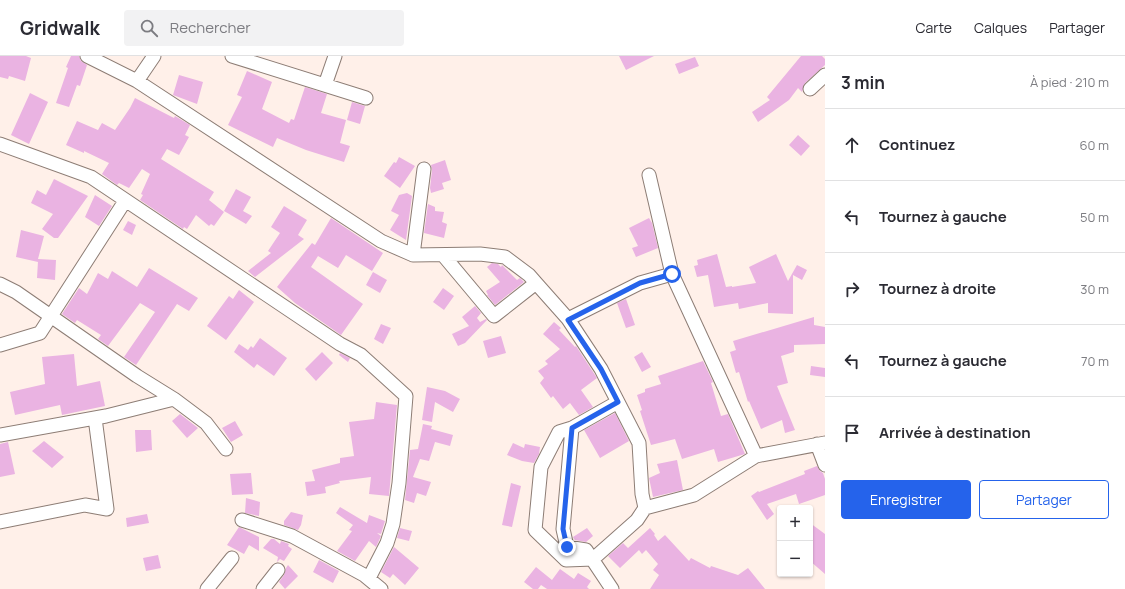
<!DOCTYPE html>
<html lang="fr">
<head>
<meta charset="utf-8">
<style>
	body { margin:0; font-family:Manrope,sans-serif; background:#f2f2f3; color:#2b2b33 }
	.controls { position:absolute; right:12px; bottom:12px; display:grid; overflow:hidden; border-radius:4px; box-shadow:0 1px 3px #0004 }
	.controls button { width:36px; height:36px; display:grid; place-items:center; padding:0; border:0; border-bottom:1px solid #e1e1e2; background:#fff; color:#2b2b33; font:20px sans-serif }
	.stop { position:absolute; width:12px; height:12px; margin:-9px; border:3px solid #2563eb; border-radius:50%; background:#fff }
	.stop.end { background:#2563eb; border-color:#fff; box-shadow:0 1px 4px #0008 }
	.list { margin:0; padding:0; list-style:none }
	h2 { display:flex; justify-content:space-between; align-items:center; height:52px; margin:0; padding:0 16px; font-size:17px }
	h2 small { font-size:13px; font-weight:400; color:#7c7c81 }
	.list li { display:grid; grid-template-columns:26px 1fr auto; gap:12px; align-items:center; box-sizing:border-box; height:72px; padding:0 16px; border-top:1px solid #e1e1e2 }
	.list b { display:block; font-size:15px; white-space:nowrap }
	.list em { font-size:13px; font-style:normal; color:#7c7c81 }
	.actions { display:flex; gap:8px; padding:12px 16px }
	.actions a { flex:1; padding:9px 0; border:1px solid #2563eb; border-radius:4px; text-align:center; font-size:14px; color:#2563eb }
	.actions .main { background:#2563eb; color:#fff }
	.icon { flex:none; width:22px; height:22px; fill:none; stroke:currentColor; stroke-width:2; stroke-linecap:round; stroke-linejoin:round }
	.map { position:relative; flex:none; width:825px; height:533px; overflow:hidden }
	header { display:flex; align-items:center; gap:24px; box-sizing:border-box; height:56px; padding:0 20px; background:#fff; border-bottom:1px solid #e1e1e2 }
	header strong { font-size:19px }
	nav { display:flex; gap:22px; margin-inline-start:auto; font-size:14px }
	.search { width:280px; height:36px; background:#f2f2f3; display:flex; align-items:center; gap:10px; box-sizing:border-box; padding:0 14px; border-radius:4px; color:#7c7c81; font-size:15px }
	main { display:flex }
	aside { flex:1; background:#fff }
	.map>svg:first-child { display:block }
	.building { fill:#eab3e2 }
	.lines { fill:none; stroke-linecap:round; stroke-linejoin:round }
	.minor-casing { stroke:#8d7d75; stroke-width:15 }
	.minor { stroke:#fff; stroke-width:13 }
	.route { stroke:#2563eb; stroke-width:5 }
</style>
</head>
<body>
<header>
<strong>Gridwalk</strong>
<div class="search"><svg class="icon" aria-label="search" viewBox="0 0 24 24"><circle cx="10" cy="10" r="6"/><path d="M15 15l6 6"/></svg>Rechercher</div>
<nav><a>Carte</a><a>Calques</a><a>Partager</a></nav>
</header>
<main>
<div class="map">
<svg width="825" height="533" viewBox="0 0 825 533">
	<rect width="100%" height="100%" fill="#fff0e9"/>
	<path class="building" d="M0 0H26L31 2 25 25 9 20 8 23 0 21Z
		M71 0H79L81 5 87 9 80 30 77 29 69 51 56 47 68 12 66 11Z
		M619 0H654L626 14Z
		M801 0H822L825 3V9L805 27 802 36 798 32 789 44 758 66 752 56 770 44 767 41Z
		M695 1 699 10 679 18 675 8Z
		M247 15 272 26 262 53 289 67 291 63 294 64 305 31 327 38 321 57 346 64 340 87 350 90 344 106 306 94 277 82 273 91 228 69 242 41 237 39Z
		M179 19 203 26 197 48 173 39Z
		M30 37 48 46 29 88 11 79Z
		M135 42 174 62 175 60 190 69 185 79 189 81 179 99 167 93 161 103 214 136 209 144 224 156 214 170 211 168 209 170 196 159 187 173 184 171 183 173 140 144 143 139 141 138 150 118 142 113 129 132 119 127 117 129 102 118 109 107 84 95V97L66 89 77 65 98 74 102 67 115 74 130 52Z
		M352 46 365 50 360 68 347 64Z
		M798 79 810 90 801 100 789 89Z
		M399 101 415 110 400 132 384 120 394 106 396 107Z
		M445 104 451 124 442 127 444 133 431 137 430 132 432 114 431 109Z
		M54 123 88 140 58 182H54L42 173 53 158 31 147 37 134 46 139Z
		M236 133 251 141 243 155 252 160 246 168 224 155Z
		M407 137 412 140 406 184 390 174 399 159 391 155 399 139Z
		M95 139 112 150 99 170 85 161Z
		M428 148 435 151V155L444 156 442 166 447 168 444 182 424 177Z
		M284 150 307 164 298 179 304 183 255 221 248 215 271 197 268 195 280 177 271 171Z
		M331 162 383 197 372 215 346 199 338 212 318 200 311 211 363 248 341 279 295 247 277 231 312 187 315 189Z
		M649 162 652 167 658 192 636 201 632 192 638 190 629 172Z
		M128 165 136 169 132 179 123 174Z
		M21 174 44 180 38 203 56 204 55 224 37 222 38 205V206L16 201Z
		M717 198 726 231 732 230V231L756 227 749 211 776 198 788 225 797 209 807 214 802 224 793 219V258L768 257V247L739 253 738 247 714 251 708 219 697 221 694 210 698 209 697 204Z
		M492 207 498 208 501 211 502 209 517 224 520 222 524 226 495 249 487 239H488L486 235 500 226 487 211Z
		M149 212 198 242 189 255 177 248 136 309 124 301 155 256 140 247 108 290 98 283 101 279 77 264 75 267 62 258 79 232 87 238 98 217 108 223 112 215 137 231Z
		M373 216 387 224 380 237 366 229Z
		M443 232 454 240 444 254 433 246Z
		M239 234 254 246 226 284 207 270 229 240 233 243Z
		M626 243 635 269 626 272 617 247Z
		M475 250 481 257 477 262 480 266 486 263 487 264 465 287 458 290 452 278 469 270 462 261Z
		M814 261V269L825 271V288L794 289V296L781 300 788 327 777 330 795 374 785 377 782 364 761 373 749 345 748 346 739 316 736 317 730 296 736 294 733 285Z
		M554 266 561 272 559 274 575 291 576 290 597 322 581 334 593 351 579 359 570 347 563 353 553 340 551 342 540 327 544 322 538 315 548 308 545 305 560 293 543 278Z
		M381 268 391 272 383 288 374 283Z
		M501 280 506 297 488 302 483 285Z
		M260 282 287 302 274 320 257 308 254 312 234 296 239 288 248 294 251 290 253 292Z
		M322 296 333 307 316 325 305 313Z
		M642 296 651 311 642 316 634 301Z
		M340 297 350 302 348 306 339 299Z
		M74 298 77 330 100 325 105 350 62 359 60 349 15 359 10 336 45 328 42 301Z
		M703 305 713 326 711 327 721 360 728 358 745 398 718 406 714 393 682 403 675 383 651 389 640 355 642 354 637 339 645 336V333L661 328 658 320Z
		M811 310 825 312V321L810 319Z
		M427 331 445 335 460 343 453 356 435 346 432 366 422 364Z
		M376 346 397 349 389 440 369 438 371 421 339 425 340 427 325 431 326 437 307 440 305 426 315 425 312 414 340 407V402L354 400 349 366 374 363Z
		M615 357 629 385 600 402 584 374Z
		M180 358 198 372 187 382 172 365Z
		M235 365 243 379 231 386 222 372Z
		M423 368 432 370 431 373 453 379 450 390 435 386 429 405 420 403 413 421 431 426 426 440 417 437 414 447 405 444 410 394 418 393Z
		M135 374H151L152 394 136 396Z
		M44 385 64 401 52 412 32 395Z
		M8 386 15 418 0 421V388Z
		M513 387 524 392 525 388 540 391 539 398 534 407 522 405 507 399Z
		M677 404 683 434 653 441 649 422 660 417 657 408Z
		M817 410 820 415 823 417 825 423V439L799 448 796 438 767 448 774 458 767 464 751 440 758 435 759 436 805 418 804 415Z
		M251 417 253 438 232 439 230 418Z
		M511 427 521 430 512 471 502 469Z
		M246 442 260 446 259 460 245 457Z
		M340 451 367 467 369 459 385 465 381 478 377 477 381 480 376 491 369 485 355 505 337 495 352 475 349 474 353 469 336 457Z
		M291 456 303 459 301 469 298 474 284 469V465Z
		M147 458 149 467 127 471 126 462Z
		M810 467 825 478V518L810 505Z
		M239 471 259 481V495L249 489 244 498 227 489Z
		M400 472 412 475 409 485 397 482Z
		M587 472 593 480 586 486 575 484 573 481Z
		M650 472 655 478 654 479 658 485 665 479 689 505 691 502 710 512 711 510 738 519 748 512 765 533H650L659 519 653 514 658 508 646 494 642 498 639 494 620 512 608 500 623 487 628 492Z
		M271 483H274L280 488 281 485 289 488 288 490 292 493 284 505 280 503 277 506 278 501 263 492Z
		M394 491 419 512 405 529 393 518 390 522 381 516Z
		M158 499 161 512 146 515 143 502Z
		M319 504 339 515 333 527 313 516Z
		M288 509 298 520 285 533 279 526 284 519 286 512Z
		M536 511 552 524 560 513 574 523 578 517 591 525 587 531 589 533H547L541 529 538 533H533L524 526Z"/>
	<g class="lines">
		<defs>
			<path id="minor" d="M87 0 137 25 381 185 413 199 424 113
				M232 0 366 42
				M137 25 154 0
				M325 29 335 0
				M810 33 825 19
				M0 88 91 121 340 288 361 299 406 340 399 427 393 468 387 487 369 522
				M649 119 672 218 756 400
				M413 199 480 198 505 201 529 219 536 227 568 263 601 313 639 387 642 438 645 452 637 464 593 503 566 504 535 474 541 411 559 376 572 372
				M443 199 494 260 536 227
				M0 228 16 236 137 320 174 343
				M568 263 640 227 672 218
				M0 289 40 277 125 145
				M0 379 106 360 174 343 206 367 226 393
				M817 388 825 409
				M645 452 694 439 756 400 825 387
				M242 464 292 480 364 519 381 533
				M0 466 85 449 107 453 95 362
				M207 533 232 502
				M263 533 278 514
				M612 533 586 494 567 491 563 473 572 372 618 346"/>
		</defs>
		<use href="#minor" class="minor-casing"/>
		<use href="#minor" class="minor"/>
	</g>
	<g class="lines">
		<path class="route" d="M567 491 563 473 572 372 618 346 601 313 568 264 640 227 672 218"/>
	</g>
</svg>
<div class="controls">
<button>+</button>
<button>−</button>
</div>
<div class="stop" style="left:672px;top:218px"></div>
<div class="stop end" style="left:567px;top:491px"></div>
</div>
<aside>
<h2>3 min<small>À pied · 210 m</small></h2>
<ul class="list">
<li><svg class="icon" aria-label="ahead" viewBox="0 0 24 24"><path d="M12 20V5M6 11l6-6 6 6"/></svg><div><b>Continuez</b></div><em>60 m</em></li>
<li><svg class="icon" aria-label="left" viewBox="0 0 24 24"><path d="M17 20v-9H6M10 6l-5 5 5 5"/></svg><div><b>Tournez à gauche</b></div><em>50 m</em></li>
<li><svg class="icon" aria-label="right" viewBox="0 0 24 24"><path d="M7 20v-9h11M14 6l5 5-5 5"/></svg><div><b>Tournez à droite</b></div><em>30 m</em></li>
<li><svg class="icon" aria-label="left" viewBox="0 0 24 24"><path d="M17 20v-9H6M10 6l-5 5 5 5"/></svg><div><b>Tournez à gauche</b></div><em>70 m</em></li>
<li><svg class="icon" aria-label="arrive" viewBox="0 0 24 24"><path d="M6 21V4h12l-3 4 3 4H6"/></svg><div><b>Arrivée à destination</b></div></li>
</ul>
<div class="actions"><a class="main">Enregistrer</a><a>Partager</a></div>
</aside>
</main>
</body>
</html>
